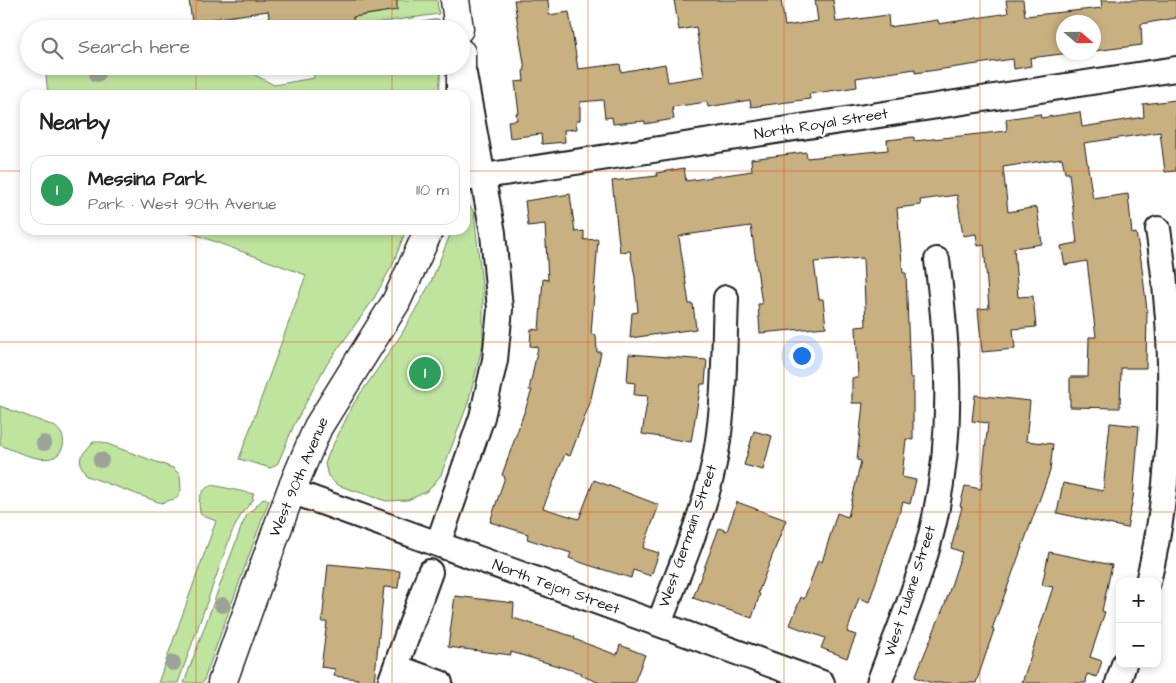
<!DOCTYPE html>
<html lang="en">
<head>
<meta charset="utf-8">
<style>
	body { margin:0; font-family:"Architects Daughter",sans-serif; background:#f2f2f2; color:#222 }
	.controls { position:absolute; right:15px; bottom:15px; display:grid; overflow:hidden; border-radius:10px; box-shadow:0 2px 8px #0003 }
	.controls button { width:45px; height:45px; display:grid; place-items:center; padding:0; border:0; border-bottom:1px solid #e0e0e0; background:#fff; color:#222; font:25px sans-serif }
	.compass { position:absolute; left:1056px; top:15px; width:45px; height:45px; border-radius:50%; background:#fff; box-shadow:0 2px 8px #0003; rotate:110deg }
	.you { position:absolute; left:801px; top:355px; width:18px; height:18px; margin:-12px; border:4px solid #fff; border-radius:50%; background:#1a73e8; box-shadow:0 0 0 8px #1a73e833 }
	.badge { display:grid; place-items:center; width:32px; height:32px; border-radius:50%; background:#ea580c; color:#fff; font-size:16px; font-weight:700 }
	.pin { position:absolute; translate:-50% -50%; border:2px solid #fff; box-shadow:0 1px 5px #0006 }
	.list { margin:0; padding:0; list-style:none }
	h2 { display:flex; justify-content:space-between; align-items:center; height:65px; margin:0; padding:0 20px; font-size:21px }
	h2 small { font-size:16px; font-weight:400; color:#767676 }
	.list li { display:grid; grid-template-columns:32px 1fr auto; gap:15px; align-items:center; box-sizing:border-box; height:70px; margin:0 10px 10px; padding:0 10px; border:1px solid #e0e0e0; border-radius:15px }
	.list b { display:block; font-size:19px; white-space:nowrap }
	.list p { margin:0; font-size:16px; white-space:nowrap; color:#767676 }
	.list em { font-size:16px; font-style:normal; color:#767676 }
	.icon { flex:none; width:28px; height:28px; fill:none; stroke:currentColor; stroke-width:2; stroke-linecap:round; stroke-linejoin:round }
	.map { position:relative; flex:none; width:1176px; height:683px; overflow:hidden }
	.search { position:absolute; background:#fff; box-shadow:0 2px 8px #0003; left:20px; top:20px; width:450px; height:55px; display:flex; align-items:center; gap:12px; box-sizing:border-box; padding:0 18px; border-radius:28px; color:#767676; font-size:19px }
	.panel { position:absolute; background:#fff; box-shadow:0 2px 8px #0003; left:20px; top:90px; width:450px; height:145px; border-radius:15px }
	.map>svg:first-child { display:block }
	.green { fill:#bfe49e; stroke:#6e805d }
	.building { fill:#c9b080; stroke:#1c1c1c }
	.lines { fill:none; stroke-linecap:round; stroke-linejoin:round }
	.street-casing { stroke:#1c1c1c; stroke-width:28 }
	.secondary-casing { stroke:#1c1c1c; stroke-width:31 }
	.street { stroke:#fff; stroke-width:24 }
	.secondary { stroke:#fff; stroke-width:28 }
	.tree { fill:#9da398 }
	.grid { fill:none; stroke:#e8590c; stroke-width:1; stroke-opacity:0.55 }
	.labels { text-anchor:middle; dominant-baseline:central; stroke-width:4.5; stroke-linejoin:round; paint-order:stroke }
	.street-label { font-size:15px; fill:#1c1c1c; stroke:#fff }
</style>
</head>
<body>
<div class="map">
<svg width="1176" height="683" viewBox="0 0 1176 683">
	<rect width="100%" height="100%" fill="#fff"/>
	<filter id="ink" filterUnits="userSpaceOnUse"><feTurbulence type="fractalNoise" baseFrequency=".02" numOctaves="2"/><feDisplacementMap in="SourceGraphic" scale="10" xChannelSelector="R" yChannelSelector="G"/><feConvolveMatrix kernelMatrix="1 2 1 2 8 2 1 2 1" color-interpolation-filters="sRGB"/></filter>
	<g filter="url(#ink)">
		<path class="green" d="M378 0H437L439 14 354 26 353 17 380 13Z
			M439 19 440 29H384Z
			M87 66H238L274 85 314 78 313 66H441L439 95H48L46 75Z
			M465 206 471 207 474 213 483 294V344L468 403 441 475 428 491 408 500 386 501 337 485 328 476 325 464 328 455 354 403 401 335 431 282 452 230H465Z
			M183 230H406L393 264 373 300 325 367 294 425 278 463 271 468 239 459 306 275Z
			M0 406 54 426C61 431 65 437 63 446 56 472 16 451 0 445Z
			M93 442H102L173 468 180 475 181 490 177 498 161 503 87 476 80 464 81 456Z
			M212 485 254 494 252 497 254 499 242 513 232 532 178 683H158L216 521 201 515C197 502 199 490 212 485Z
			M264 498 269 500 203 683H184L242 525 247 515Z"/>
		<path class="building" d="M189 0H397V10L353 17 354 26 340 29H271L268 11 192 22Z
			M514 0H548L549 15 569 12 578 69 620 64 621 72 665 64 668 82 704 76 696 27 679 30 674 0H781L785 26 818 21 815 0H833L836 22 888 15 889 27 938 20 939 24 1008 13 1006 0H1023L1025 16 1102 8 1101 0H1176V18L1141 24 1142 45 1094 51V22H1064V52H1077L1030 58 1031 66 1014 69 1013 59 915 73V69L856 78 857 87 809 94 810 99 751 107 750 100 708 107 707 102 672 107 674 119 645 124V121L613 124 612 117 605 118 603 100 580 102V120L576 121 577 129 564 130 565 142 542 144 541 134 510 138 508 121 517 120 516 113H519L515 82 524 81 523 71 525 70Z
			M1176 100V171L1165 172 1160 132 1084 143 1093 199 1128 194 1132 234 1136 233 1141 260 1147 310 1146 368H1121L1120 408 1070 407V377H1088L1089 337H1096L1087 261 1065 265 1061 246 1077 243 1069 173H1065L1062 158 1003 167 1008 212 1037 207 1042 244 1014 248 1018 297 1033 296 1036 327 1013 329 1015 349 982 352 978 309 989 308 984 245 978 246 976 234 963 236 957 195 920 200 921 205 897 208 903 273H906L910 378H913V440L906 439 902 477 916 480 910 504 903 502 869 602 859 598 847 632 856 635 847 658 821 648 825 638 790 625 801 597 804 599 818 560 822 562 837 513 848 517 861 461 857 460 863 403H852V378H858L856 327 866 326 863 258 814 262 819 299H823L826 327 760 333 758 304H762L751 226 684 235 679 237 689 304H693L696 329 630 338 632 313 638 312 635 277 630 251 620 252 612 181 657 176 656 173 684 168 686 181 752 171 751 159 806 152 807 158 888 150 887 140 914 137V141L1007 131 1006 119 1040 114 1041 118 1080 112 1082 127 1144 117 1143 104Z
			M570 194 575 232 584 231V240L598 239 591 334 596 335 597 352H601L590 403 570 456 565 454 543 508 579 519 594 480 659 505 643 548 659 553 651 576 633 570 631 578 588 565 569 558 571 553 527 539 528 534 490 522 505 477 502 475 532 390H529L538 347 530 346 531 329 539 330 543 279 548 280 545 224 528 226 525 201Z
			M629 354 707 360 705 384H701L691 442 642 434 648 396 634 395 635 383 627 382Z
			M975 395 1030 401 1026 441 1053 444 1050 471 992 629 994 630 976 683H932L915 677 945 604 962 552 951 548 962 507 960 506 965 486 981 489 988 423 972 421Z
			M1110 423 1139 426 1133 498 1127 528 1057 513 1063 483 1103 491Z
			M754 431 772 436 763 470 744 465Z
			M737 502 786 520 758 593 760 594 752 618 693 598 719 528 727 531Z
			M1049 552 1112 565 1102 611 1105 612 1090 657 1102 661 1097 677 1087 674 1086 683H1022L1053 587 1042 585Z
			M328 564 400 571 398 588 384 587 374 683H357L358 679 334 676 335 669 321 667 327 622H322Z
			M455 596 514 603 513 618 575 637 574 639 617 655 620 645 645 655 634 683H600L580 675 581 673 511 652V655L448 647Z"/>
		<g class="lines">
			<defs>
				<path id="street" d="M465 179 1176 69
					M291 491 822 683
					M438 544 482 417 495 360 500 309 493 233 464 74
					M1148 582C1176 465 1176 347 1158 229
					M659 624C680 567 708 507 717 447 725 398 724 348 726 298
					M396 667 440 683
					M390 683 430 572
					M879 683C899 628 923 574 935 517 954 428 948 349 937 260
					M1118 683 1124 664"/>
				<path id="secondary" d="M455 0 459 29
					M461 95V53
					M222 683 291 491 318 427 396 302 429 230"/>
			</defs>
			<use href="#street" class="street-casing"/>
			<use href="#secondary" class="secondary-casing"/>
			<use href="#street" class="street"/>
			<use href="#secondary" class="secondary"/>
		</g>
		<g class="tree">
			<circle cx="97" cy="74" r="8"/>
			<circle cx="44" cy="443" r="8"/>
			<circle cx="101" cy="460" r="8"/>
			<circle cx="222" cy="605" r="8"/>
			<circle cx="173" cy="663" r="8"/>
		</g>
	</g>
	<path class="grid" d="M196 0V29M392 0V29M588 0V683M784 0V683M980 0V683M196 66V95M392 66V95M0 171H25M465 171H1176M196 230V683M392 230V683M0 342H1176M0 512H1176"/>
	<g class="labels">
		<g class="street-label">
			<text transform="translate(821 124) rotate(-9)">North Royal Street</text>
			<text transform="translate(299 477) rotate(-67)">West 90th Avenue</text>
			<text transform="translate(688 536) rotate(-71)">West Germain Street</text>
			<text transform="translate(556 587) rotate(20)">North Tejon Street</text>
			<text transform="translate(910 591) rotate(-72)">West Tulane Street</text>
		</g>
	</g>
</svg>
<div class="controls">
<button>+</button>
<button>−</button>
</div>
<svg class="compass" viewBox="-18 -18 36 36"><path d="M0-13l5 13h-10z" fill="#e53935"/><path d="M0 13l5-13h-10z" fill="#767676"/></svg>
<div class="you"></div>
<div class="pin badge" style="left:425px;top:373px;background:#2e9e5b">1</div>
<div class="search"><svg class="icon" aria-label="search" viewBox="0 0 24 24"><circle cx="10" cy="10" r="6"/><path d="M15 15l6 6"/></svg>Search here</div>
<section class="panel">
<h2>Nearby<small></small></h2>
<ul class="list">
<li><span class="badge" style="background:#2e9e5b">1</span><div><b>Messina Park</b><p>Park · West 90th Avenue</p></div><em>110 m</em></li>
</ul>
</section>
</div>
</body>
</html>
